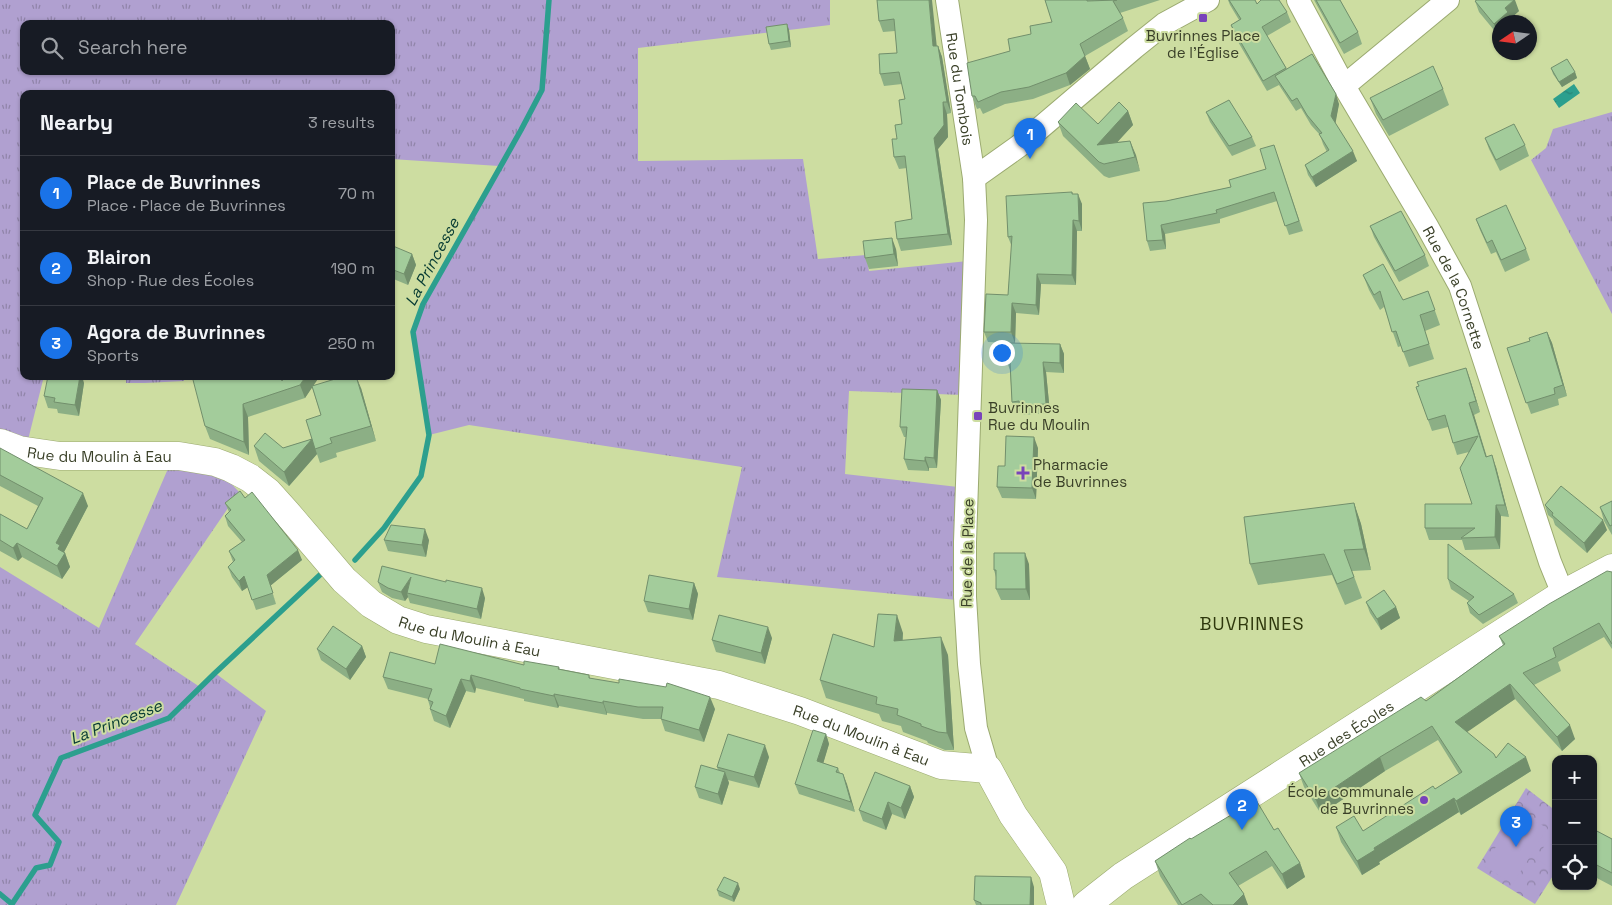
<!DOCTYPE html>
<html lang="en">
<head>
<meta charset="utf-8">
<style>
	body { margin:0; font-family:"Space Grotesk",sans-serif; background:#242831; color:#f1f3f6 }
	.controls { position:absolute; right:15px; bottom:15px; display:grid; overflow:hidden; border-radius:10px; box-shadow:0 1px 4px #0004 }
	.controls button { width:45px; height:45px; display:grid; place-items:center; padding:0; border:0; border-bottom:1px solid #363941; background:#171b24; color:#f1f3f6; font:25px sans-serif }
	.compass { position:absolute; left:1492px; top:15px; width:45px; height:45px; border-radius:50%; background:#171b24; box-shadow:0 1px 4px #0004; rotate:257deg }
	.you { position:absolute; left:1001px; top:352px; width:18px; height:18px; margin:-12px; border:4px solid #fff; border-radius:50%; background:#1a73e8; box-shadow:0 0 0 8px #1a73e833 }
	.badge { display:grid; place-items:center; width:32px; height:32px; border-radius:50%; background:#1a73e8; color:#fff; font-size:16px; font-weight:700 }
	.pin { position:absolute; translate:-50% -41px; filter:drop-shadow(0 1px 2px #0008) }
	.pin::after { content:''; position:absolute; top:26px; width:18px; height:15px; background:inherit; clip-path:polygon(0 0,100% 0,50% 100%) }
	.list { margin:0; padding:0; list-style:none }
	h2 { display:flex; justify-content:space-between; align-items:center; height:65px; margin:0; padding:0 20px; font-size:21px }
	h2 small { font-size:16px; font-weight:400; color:#9ea1a6 }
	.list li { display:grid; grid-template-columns:32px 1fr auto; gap:15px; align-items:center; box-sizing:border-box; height:75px; padding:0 20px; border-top:1px solid #363941 }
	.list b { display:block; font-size:19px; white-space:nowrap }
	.list p { margin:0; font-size:16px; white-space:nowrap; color:#9ea1a6 }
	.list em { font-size:16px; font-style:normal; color:#9ea1a6 }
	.icon { flex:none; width:28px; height:28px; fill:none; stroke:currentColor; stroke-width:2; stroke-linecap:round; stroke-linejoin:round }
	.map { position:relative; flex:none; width:1612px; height:905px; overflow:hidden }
	.search { position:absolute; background:#171b24; box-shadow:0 1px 4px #0004; left:20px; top:20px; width:375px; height:55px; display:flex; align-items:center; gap:12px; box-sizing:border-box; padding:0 18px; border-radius:10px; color:#9ea1a6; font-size:19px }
	.panel { position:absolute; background:#171b24; box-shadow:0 1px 4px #0004; left:20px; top:90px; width:375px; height:290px; border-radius:10px }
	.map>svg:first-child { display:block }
	.grass { fill:url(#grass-tufts); fill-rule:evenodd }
	.park { fill:url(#park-crowns) }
	.pitch { fill:#b0a0d0 }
	.water { fill:url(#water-ripples) }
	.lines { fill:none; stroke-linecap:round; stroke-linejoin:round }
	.stream { stroke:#2c9f8e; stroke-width:5.5 }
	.street-casing { stroke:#9baa70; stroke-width:24 }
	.secondary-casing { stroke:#9baa70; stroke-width:29 }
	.street { stroke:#fff; stroke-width:22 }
	.secondary { stroke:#fff; stroke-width:28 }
	.wall { fill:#8caf85 }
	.shaded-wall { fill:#728f6c }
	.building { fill:#a3cc9b; stroke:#728f6c }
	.poi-dot { fill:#7843ba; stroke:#cddda1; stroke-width:2 }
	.labels { text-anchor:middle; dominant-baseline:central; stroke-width:4; stroke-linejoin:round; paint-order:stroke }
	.poi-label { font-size:15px; fill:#3a4028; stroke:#cddda1; text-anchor:start }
	.street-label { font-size:15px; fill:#3a4028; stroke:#cddda1 }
	.water-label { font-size:16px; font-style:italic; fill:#073b33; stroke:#cddda1 }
	.quarter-label { font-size:18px; letter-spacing:1px; fill:#2e370c; stroke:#cddda1 }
</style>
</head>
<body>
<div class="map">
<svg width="1612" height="905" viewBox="0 0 1612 905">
	<defs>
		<pattern id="grass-tufts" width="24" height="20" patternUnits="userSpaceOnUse" patternTransform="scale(1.25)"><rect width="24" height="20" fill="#b0a0d0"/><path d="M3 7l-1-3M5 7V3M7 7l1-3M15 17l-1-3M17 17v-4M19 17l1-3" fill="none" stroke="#9084a9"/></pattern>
		<pattern id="park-crowns" width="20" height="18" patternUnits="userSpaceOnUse" patternTransform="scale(1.25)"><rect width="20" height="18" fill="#b0a0d0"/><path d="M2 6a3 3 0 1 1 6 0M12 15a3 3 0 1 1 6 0" fill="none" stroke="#9084a9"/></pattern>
		<pattern id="water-ripples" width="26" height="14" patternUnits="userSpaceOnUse" patternTransform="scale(1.25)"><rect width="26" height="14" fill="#2c9f8e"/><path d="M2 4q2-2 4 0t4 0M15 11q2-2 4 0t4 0" fill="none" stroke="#278374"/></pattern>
	</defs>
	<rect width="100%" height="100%" fill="#cddda1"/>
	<path class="grass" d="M0 0H830V25L638 48V161L803 159 818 259 866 255 869 271 968 261 964 395 849 391 845 474 958 487 957 600 717 577 742 467 469 425 429 435 413 332 423 304 499 166 391 159V94H24V376H44L28 440 0 433ZM24 24H391V71H24Z
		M1612 112V314L1531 160 1546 148 1553 129Z
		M126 376H183L184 381 145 383H126Z
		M170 464 226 478 239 492 135 644 200 687 215 673 266 711 176 905H0V567L99 628Z"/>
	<path class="park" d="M1526 788 1556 811V871L1535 904 1477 868Z"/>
	<path class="pitch" d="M1518 811 1547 828 1513 884 1484 866Z
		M1556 828V855L1549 867 1536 859Z"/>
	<path class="water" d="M1574 84 1580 93 1559 108 1553 99Z"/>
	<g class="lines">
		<path class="stream" d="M355 560 384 528 421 476 429 435 413 332 423 304 521 130 542 90 549 0
			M0 894 12 904 36 868 50 865 59 842 35 815 61 758 169 718 215 673 322 573"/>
		<defs>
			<g id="street">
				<path id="s1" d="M947 0 974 178 976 220 965 542V597L969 664 976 728 988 769"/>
				<path id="s2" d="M1298 0 1344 86 1427 226 1460 286 1550 562 1563 594"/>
				<path d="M1344 86 1448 0"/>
				<path d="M974 178 1019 146 1134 48 1164 24 1208 0"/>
			</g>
			<g id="secondary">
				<path id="s3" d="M0 443 19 450 60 456H179L215 462 231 468 250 478 268 492 286 512 344 580 371 604 398 620 426 629 719 685 800 711 941 765 988 769 1013 815 1053 872 1061 905"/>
				<path id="s4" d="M1086 905 1123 876 1563 594 1612 568"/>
			</g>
		</defs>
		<use href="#street" class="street-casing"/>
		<use href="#secondary" class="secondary-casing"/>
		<use href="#street" class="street"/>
		<use href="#secondary" class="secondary"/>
	</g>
	<path class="wall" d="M877 0 936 46H938L942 57 951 113 947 114 948 137 938 149 952 245 901 251 897 239 912 219 907 168 899 169 894 157 897 139 902 124 905 99 902 84 884 86 880 74 897 53 895 31 883 32 879 21Z
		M1045 0H1160L1120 13 1123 18 1128 31 1085 56 1090 69 1070 85 1033 99 1005 104 983 114 980 108 977 109 972 96 1010 51 1031 34 1052 22Z
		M1228 0H1255L1257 4 1287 12 1291 22 1267 36 1287 69 1339 104 1335 123 1357 161 1316 187 1308 175 1305 165 1327 152 1323 144 1320 135 1311 125 1301 108 1296 111 1279 85 1267 91 1234 35 1231 25 1239 20 1230 5Z
		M1314 0H1340L1358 32 1362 44 1344 54Z
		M1475 1 1519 11 1511 18 1512 22H1500V34L1498 35 1479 12Z
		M787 24 789 30 791 47 771 50 769 44Z
		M1551 68 1575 72 1577 78 1562 87 1553 74Z
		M1443 89 1449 105 1389 136 1376 114 1370 98Z
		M1128 111 1133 125 1117 142 1130 141 1140 171 1109 178 1104 176 1063 136 1058 122 1098 124Z
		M1206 112 1252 137 1256 146 1232 156 1210 122Z
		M1485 138 1525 145 1529 156 1500 171 1489 149Z
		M1277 154 1303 231 1289 235 1277 201 1220 219V223L1165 234 1166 249 1150 251 1147 241 1166 201 1231 187 1266 169Z
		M1072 192 1073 194 1082 204V231H1077L1076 285 1041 284 1039 315 1016 313 1015 343 988 342 984 332 1008 295 1012 247 1008 237Z
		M1476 219 1526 249 1530 260 1505 272 1496 252 1491 254 1480 230Z
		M1370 226 1425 255 1429 266 1399 282 1374 237Z
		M896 249 898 266 869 269 865 258Z
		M391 250 412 254 416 265 408 285 391 278Z
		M1363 275 1403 300 1428 291 1440 325 1425 331 1434 359 1409 367 1401 346 1398 347 1384 307 1380 310 1369 290Z
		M1547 332 1552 343 1567 396 1558 399 1559 405 1531 414 1507 348 1530 341Z
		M1060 344 1064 354V373L1046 372 1050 413 1023 415 1022 411 1015 412 1012 402 1010 370 1007 362Z
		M1466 368 1480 412 1474 415 1487 457 1496 467 1509 517 1501 516 1500 549 1465 550 1462 540H1429L1425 528 1472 504 1469 452 1457 455 1448 427 1432 431 1416 387Z
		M282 381 314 385 361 388 376 441 336 453 337 457 320 463 317 454 289 486 259 461 254 446 283 448 312 439 321 415 312 387 305 398 248 417 249 455 210 439 205 426Z
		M84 383 79 416 58 413 57 409 48 408 44 396Z
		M937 390 941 400 937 468H929V471L908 470 904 459 906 437H904L900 427Z
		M1038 448 1036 499 1002 498 997 487Z
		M0 449 88 506 64 552 65 553 70 567 62 579 22 557 18 561 0 551V514L27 529 38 506 0 486Z
		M245 498 302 560 270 586 276 604 256 610 248 587 242 591 232 577 228 567 233 562 229 551 242 542 228 526 225 516 229 512 225 503Z
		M1612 501V535L1604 521 1600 507Z
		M1354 503 1361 524 1371 570 1352 571 1362 598 1345 605 1332 575 1258 585 1250 564Z
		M1545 505 1607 530 1587 553 1555 525 1553 519 1548 515Z
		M384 540H429L426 557 388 551Z
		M1029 564 1030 600H1001L996 589V577L994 570Z
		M1612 572V649L1604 637 1558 662 1561 671 1534 685 1575 739 1562 751 1515 699 1466 732 1496 758 1531 771 1461 815 1459 812 1379 862 1380 864 1362 875 1341 842 1336 827 1363 831 1435 789 1459 774 1438 740 1385 771 1321 814 1304 787 1299 773 1426 701 1503 645 1499 636Z
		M1448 579 1514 594 1518 603 1483 624 1470 613 1467 603 1469 601 1451 589Z
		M378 582 485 598 481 619 410 603 408 597 405 601 392 598 382 592Z
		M694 583 698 594 693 620 648 612 644 601Z
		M1366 602 1396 607 1400 618 1381 630 1370 613Z
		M903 633V640L948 655 954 750H945L928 743 927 741 903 732 901 726 882 721 879 714 826 698 820 680 874 647Z
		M772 638 765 664 716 652 712 640Z
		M362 646 366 657 350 680 321 660 317 649Z
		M435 664 524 665 559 667 560 670 589 675 590 678 715 709 704 742 665 731 661 719H643L607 713V715L559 706 558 708 524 701V699L476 688 475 693 466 691 450 728 434 721 430 709V707L428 700V699L388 689 383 677Z
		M826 734 829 744 823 763 838 768 840 773 843 774 855 812 799 794 795 784Z
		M769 757 759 788 728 780 729 783 722 805 699 798 695 787 718 770 717 767Z
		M910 786 914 797 905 819 892 814 886 830 863 821 859 810Z
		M1593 829 1612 839V886L1593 876Z
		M1274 830 1300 863 1305 877 1287 889 1272 866 1238 886 1248 905H1178L1160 876 1155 861 1191 839Z
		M1034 887V905H976L974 900Z
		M740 889 734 902 719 896 717 890Z"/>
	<path class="shaded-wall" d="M929 0H932L938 58 933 46Z
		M1514 0H1515L1519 11 1511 18 1512 22H1500V34L1498 35 1494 24 1505 8Z
		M787 24 789 30 791 47 789 41Z
		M938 46 942 57 951 113 947 102Z
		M1085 56 1090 69 1070 85 1066 73Z
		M1575 72 1577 78 1562 87 1559 82Z
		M1336 94 1339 104 1335 126 1331 116Z
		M943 102 947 114 948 137 938 149 952 245 948 234 934 138Z
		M1128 111 1133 125 1102 159 1097 145Z
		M1130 141 1136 155 1140 171 1135 157Z
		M1353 151 1357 161 1316 187 1312 177Z
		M1078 194 1082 204V231L1079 221Z
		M1073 220 1077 231 1076 285 1072 275Z
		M1161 225 1165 234 1166 249 1163 240Z
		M892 238 896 249 898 266 894 254Z
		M412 254 416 265 408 285 404 274Z
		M1037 274 1041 284 1039 315 1036 305Z
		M1012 303 1016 313 1015 343 1011 332Z
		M1547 332 1552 343 1567 396 1563 385Z
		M1060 344 1064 354V373L1060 363Z
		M1043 362 1046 372 1050 413 1046 404Z
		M1466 368 1470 379 1480 412 1476 401Z
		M80 376H82L84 383 79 416 75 405Z
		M306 376H320L305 398 300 385Z
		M356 376 361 388 376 441 371 426Z
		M937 390 941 400 937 468 934 458Z
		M1469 403 1474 415 1490 469 1486 457Z
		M243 404 248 417 249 455 244 442Z
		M1034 437 1038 448 1036 499 1032 488Z
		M312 439 317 454 289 486 284 472Z
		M1492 455 1496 467 1509 517 1505 505Z
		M925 457 929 468V471L925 461Z
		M83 493 88 506 63 554 65 553 70 567 62 579 57 566 56 543Z
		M1354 503 1361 524 1371 570 1364 549Z
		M1496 505 1501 516 1500 549 1495 537Z
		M1603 520 1607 530 1587 553 1584 543Z
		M425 529 429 540 426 557 422 545Z
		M17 543 22 557 18 561 13 548Z
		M298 550 302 560 270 586 276 604 267 575Z
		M1025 553 1029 564 1030 600 1026 589Z
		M244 576 248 587 242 591 239 581Z
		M411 577 407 593 408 597 405 601 401 592Z
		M694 583 698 594 693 620 689 609Z
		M482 588 485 598 481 619 477 609Z
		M1396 607 1400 618 1381 630 1377 619Z
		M897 615 903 633 900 658 894 641Z
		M768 627 772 638 765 664 761 653Z
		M941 637 948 655 954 750 947 733Z
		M362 646 366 657 350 680 346 669Z
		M471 675 476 688 475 693 470 681Z
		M461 679 466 691 450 728 446 716Z
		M1510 684 1515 699 1460 737 1455 722Z
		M554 694 559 706 558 708 554 696Z
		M710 697 715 709 704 742 699 730Z
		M603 701 607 713V715L603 703Z
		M1570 725 1575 739 1562 751 1557 737Z
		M826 734 829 744 821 771 817 761Z
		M765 745 769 757 759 788 754 777Z
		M1380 757 1385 771 1321 814 1316 800Z
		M1526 757 1531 771 1461 815 1456 801Z
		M725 772 729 783 722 805 718 794Z
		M843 774 847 784 855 812 851 802Z
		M910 786 914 797 905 819 901 808Z
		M1454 798 1459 812 1379 862 1380 864 1362 875 1357 861 1374 848Z
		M888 802 892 814 886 830 882 819Z
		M1300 863 1305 877 1287 889 1282 874Z
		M1031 877 1034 887V905H1030Z
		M738 883 740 889 734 902 732 897Z
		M1244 894 1248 905H1233Z"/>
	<path class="building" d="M877 0H929L933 46H938L947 102H943L944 125 934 138 948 234 897 239 895 222 912 219 905 156 894 157 892 139H897L895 125 902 124 899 100 905 99 899 72 880 74 879 54 897 53 894 19 879 21Z
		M1045 0H1087V1L1117 0 1113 1 1123 18 1080 44 1085 56 1066 73 1029 87 1001 92 978 102 975 96H972L967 63 1010 51 1008 39 1031 34 1030 26 1052 22Z
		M1229 0H1255L1257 4 1261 0H1279L1287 12 1262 27 1286 68 1263 81 1231 25 1241 19Z
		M1316 0H1340L1358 32 1340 43Z
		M1477 0H1514L1505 8 1508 12 1494 24 1475 1Z
		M787 24 789 41 769 44 766 27Z
		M1312 54 1336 94 1331 116 1353 151 1312 177 1305 165 1329 150 1319 134 1322 133 1307 115 1297 98 1292 101 1275 76Z
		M1567 59 1575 72 1559 82 1551 68Z
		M1433 66 1443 89 1383 120 1370 98Z
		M1229 100 1252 137 1229 146 1206 112Z
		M1119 102 1128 111 1097 145 1130 141 1135 157 1104 164 1099 162 1058 122 1076 103 1098 124Z
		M1514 124 1525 145 1496 160 1485 138Z
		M1274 145 1299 221 1285 226 1274 192 1216 210 1217 213 1161 225 1163 240 1147 241 1143 203 1166 201 1231 187 1229 180 1266 169 1260 149Z
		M1072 192V194H1078L1079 221 1073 220 1072 275 1037 274 1036 305 1012 303 1011 332H984L986 294 1008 295 1012 236 1008 237 1006 196Z
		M1506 205 1526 249 1501 260 1492 240 1487 243 1476 219Z
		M1401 211 1425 255 1395 271 1370 226Z
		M892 238 894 254 865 258 863 241Z
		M393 246 412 254 404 274 391 269V250Z
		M1383 264 1403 300 1428 291 1435 310 1420 315 1429 344 1403 352 1396 331 1392 332 1380 291 1374 295 1363 275Z
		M1547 332 1563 385 1554 388 1555 394 1526 403 1507 348 1530 341 1529 338Z
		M1008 343 1060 344V363L1043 362 1046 404 1020 405 1019 401 1012 402 1010 362H1007Z
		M1466 368 1476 401 1469 403 1486 457 1492 455 1505 505H1496L1495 537 1461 538 1475 528H1425V504H1472L1460 468 1478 436 1453 443 1445 415 1428 420 1416 387 1419 386 1417 382Z
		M48 376H80L75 405 54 402 55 398 44 396Z
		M192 376H280L282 381 285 376H306L300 385 243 404 244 442 205 426Z
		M345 376H356L371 426 330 438 332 443 315 449 312 439 284 472 254 446 265 433 283 448 312 439 306 420 321 415 312 386Z
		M902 389 937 390 934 458 925 457V461L904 459 907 427H900Z
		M1006 436 1034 437 1032 488 997 487 998 466H1005Z
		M0 448 83 493 56 543 60 545 58 549 65 553 57 566 17 543 13 548 0 540V514L27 529 43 498 0 475Z
		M1561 486 1603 520 1584 543 1552 515 1553 513 1545 505Z
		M240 491 245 498 252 492 298 550 267 575 273 593 252 600 244 576 239 581 228 567 235 560 229 551 245 540 225 516 231 510 225 503Z
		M1612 501V525L1610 526 1600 507Z
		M1354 503 1364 549 1344 550 1354 577 1337 584 1324 554 1250 564 1244 517Z
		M391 525 425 529 422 545 384 540Z
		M1448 544 1514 594 1479 615 1467 603 1474 597 1448 579Z
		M994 553H1025L1026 589H996V570H994Z
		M382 566 446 582V580L482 588 477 609 407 593 411 577 401 592 388 588 378 582Z
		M1607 571 1612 572V644L1599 623 1553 648 1556 657 1523 673 1570 725 1557 737 1510 684 1455 722 1494 754 1496 758 1508 743 1526 757 1456 801 1454 798 1374 848 1375 850 1357 861 1336 827 1354 816 1363 831 1433 786 1435 789 1462 772 1432 726 1380 757 1316 800 1299 773 1421 697 1426 701 1505 644 1499 636 1549 604Z
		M649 575 694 583 689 609 644 601Z
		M1384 590 1396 607 1377 619 1366 602Z
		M878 614 897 615 894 641 941 637 947 733 938 732 921 726V724L897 715 898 709 876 704 877 697 820 680 833 634 874 647Z
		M719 615 768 627 761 653 712 640Z
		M333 626 362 646 346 669 317 649Z
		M440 644 524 665V661L559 667 558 669 589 675V678L619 683V679L666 687 667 683 710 697 699 730 661 719 663 707H638L603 701V703L554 694V696L520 689V688L471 675 470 681 461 679 446 716 430 709 433 702 428 700 432 689 383 677 390 652 435 664Z
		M813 730 826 734 817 761 838 768 836 772 843 774 851 802 795 784Z
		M728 734 765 745 754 777 717 767Z
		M701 765 725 772 718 794 695 787Z
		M875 772 910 786 901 808 888 802 882 819 859 810Z
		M1256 800 1274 830 1278 828 1300 863 1282 874 1266 851 1229 873 1244 894 1233 905H1213L1201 894 1182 905 1155 861 1190 838 1191 839Z
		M1593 829 1612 839V873L1593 863Z
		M975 876 1031 877 1030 905H981V903L974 900Z
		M724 877 738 883 732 897 717 890Z"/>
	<g class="poi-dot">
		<rect x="1198" y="13" width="10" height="10" rx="2.5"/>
		<rect x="973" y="411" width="10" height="10" rx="2.5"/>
		<path d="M1020.5 465.5h5v5h5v5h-5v5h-5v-5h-5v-5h5z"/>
		<circle cx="1424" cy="800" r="5"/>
	</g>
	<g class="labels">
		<g class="poi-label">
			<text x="1203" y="35" text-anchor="middle">Buvrinnes Place<tspan x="1203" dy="17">de l'Église</tspan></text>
			<text x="988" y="407">Buvrinnes<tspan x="988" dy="17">Rue du Moulin</tspan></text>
			<text x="1033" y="464">Pharmacie<tspan x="1033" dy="17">de Buvrinnes</tspan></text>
			<text x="1414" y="791" text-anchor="end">École communale<tspan x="1414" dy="17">de Buvrinnes</tspan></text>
		</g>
		<g class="street-label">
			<text stroke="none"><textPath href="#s1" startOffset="90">Rue du Tombois</textPath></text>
			<text stroke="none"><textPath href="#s2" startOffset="328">Rue de la Cornette</textPath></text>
			<text stroke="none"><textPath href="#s3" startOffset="101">Rue du Moulin à Eau</textPath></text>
			<text transform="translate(967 553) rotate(-89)">Rue de la Place</text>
			<text stroke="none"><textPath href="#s3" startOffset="536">Rue du Moulin à Eau</textPath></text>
			<text stroke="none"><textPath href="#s4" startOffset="312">Rue des Écoles</textPath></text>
			<text stroke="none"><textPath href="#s3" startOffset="941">Rue du Moulin à Eau</textPath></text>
		</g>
		<g class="water-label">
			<text transform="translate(432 262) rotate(-62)">La Princesse</text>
			<text transform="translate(116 722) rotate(-21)">La Princesse</text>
		</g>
		<g class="quarter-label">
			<text x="1252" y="623">BUVRINNES</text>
		</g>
	</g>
</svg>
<div class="controls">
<button>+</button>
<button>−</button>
<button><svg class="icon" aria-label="locate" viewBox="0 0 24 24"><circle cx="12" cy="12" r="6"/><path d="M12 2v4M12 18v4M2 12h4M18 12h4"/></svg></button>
</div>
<svg class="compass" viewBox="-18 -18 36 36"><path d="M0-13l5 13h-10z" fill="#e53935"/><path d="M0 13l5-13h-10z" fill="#9ea1a6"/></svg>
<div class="you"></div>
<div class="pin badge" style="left:1030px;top:159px">1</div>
<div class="pin badge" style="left:1242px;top:830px">2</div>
<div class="pin badge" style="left:1516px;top:847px">3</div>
<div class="search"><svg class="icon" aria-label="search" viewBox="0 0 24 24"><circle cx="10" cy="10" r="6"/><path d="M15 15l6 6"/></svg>Search here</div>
<section class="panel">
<h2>Nearby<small>3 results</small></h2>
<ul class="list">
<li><span class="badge">1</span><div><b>Place de Buvrinnes</b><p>Place · Place de Buvrinnes</p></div><em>70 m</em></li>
<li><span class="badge">2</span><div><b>Blairon</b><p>Shop · Rue des Écoles</p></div><em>190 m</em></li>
<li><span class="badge">3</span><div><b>Agora de Buvrinnes</b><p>Sports</p></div><em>250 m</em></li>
</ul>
</section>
</div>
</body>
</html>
